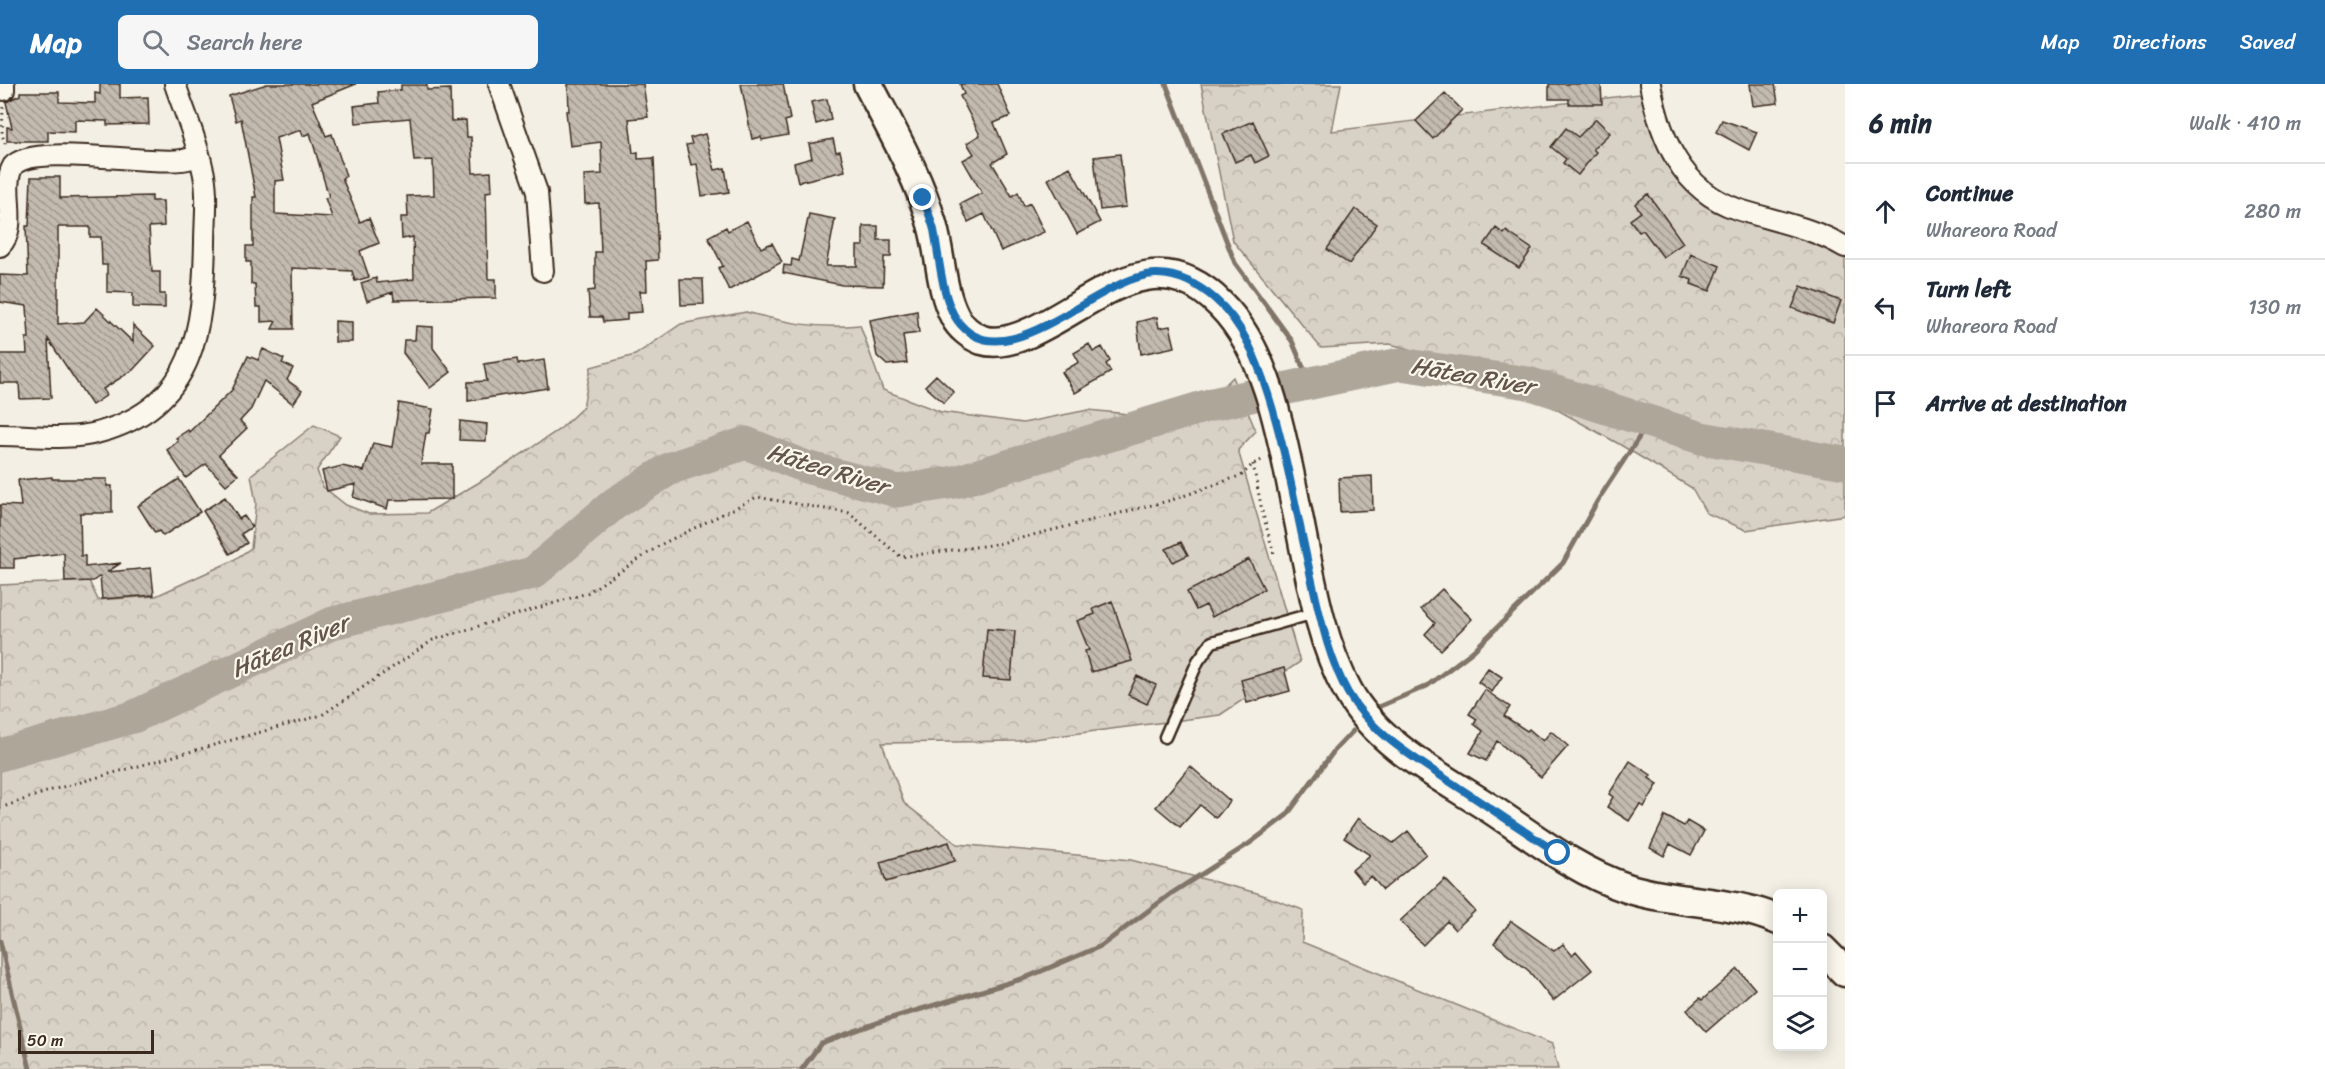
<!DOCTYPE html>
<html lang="en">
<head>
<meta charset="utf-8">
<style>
	body { margin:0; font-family:Sriracha,sans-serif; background:#f6f6f7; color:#1f2937 }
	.controls { position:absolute; right:18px; bottom:18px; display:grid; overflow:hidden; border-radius:9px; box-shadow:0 3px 15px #0003 }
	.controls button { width:54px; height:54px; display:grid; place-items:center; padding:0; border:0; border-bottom:2px solid #e0e1e3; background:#fff; color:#1f2937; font:30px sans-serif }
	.scale { position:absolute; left:18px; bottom:15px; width:136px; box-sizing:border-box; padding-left:6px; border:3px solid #3b2a1e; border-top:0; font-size:16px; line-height:21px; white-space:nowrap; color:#3b2a1e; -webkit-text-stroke:4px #fbf7ec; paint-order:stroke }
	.stop { position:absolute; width:18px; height:18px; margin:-14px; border:4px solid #1f6fb2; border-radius:50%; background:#fff }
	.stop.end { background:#1f6fb2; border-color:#fff; box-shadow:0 2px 6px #0008 }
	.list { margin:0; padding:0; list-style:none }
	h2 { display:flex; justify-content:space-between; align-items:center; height:78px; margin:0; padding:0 24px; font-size:26px }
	h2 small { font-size:20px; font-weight:400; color:#747a83 }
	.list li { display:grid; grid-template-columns:39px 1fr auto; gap:18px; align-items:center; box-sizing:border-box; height:96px; padding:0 24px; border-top:2px solid #e0e1e3 }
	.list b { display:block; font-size:22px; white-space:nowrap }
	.list p { margin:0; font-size:20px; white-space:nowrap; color:#747a83 }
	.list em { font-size:20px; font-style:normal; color:#747a83 }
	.icon { flex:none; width:33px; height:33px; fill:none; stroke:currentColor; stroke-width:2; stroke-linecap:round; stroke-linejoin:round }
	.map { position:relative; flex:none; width:1845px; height:985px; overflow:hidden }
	header { display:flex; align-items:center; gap:36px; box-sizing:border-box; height:84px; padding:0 30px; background:#1f6fb2; color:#fff }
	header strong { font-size:28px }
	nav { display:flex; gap:33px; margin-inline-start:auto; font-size:21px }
	.search { width:420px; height:54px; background:#f6f6f7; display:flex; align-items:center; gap:15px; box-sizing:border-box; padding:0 21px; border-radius:9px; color:#747a83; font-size:22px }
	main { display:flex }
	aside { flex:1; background:#fff }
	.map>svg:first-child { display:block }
	.forest { fill:url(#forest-crowns); stroke:#8a7e72; stroke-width:1.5 }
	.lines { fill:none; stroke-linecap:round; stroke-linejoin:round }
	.stream { stroke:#817468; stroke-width:5 }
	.river { stroke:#afa69a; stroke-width:33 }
	.building { fill:url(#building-back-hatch); stroke:#3b2a1e; stroke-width:1.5; fill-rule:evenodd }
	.lane-casing { stroke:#3b2a1e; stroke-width:15 }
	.street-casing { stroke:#3b2a1e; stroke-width:24 }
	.secondary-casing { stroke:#3b2a1e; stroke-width:33 }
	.path { stroke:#3b2a1e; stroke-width:3; stroke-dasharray:1.5 4.5; stroke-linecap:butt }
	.lane { stroke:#fbf7ec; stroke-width:10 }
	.street { stroke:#fbf7ec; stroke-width:20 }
	.secondary { stroke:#fbf7ec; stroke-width:28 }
	.route { stroke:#1f6fb2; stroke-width:8 }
	.labels { text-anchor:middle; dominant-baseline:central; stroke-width:4.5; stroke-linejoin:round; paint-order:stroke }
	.water-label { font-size:24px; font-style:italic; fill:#645549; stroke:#fbf7ec }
</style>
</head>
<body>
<header>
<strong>Map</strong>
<div class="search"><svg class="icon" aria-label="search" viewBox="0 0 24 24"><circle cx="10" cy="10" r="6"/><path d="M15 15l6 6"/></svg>Search here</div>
<nav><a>Map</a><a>Directions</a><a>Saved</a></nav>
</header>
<main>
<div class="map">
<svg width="1845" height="985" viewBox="0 0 1845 985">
	<defs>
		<pattern id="forest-crowns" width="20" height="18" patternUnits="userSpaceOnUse" patternTransform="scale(1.5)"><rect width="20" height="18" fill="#d8d1c6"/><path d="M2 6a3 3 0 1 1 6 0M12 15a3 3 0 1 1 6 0" fill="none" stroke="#bab4aa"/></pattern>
		<pattern id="building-back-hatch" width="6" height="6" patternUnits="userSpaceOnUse" patternTransform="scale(1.5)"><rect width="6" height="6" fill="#c3bbb0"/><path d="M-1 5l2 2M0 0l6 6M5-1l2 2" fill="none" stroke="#a0988f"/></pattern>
	</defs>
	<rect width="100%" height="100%" fill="#f3efe4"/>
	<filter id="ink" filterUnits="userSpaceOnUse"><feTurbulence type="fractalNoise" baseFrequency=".0167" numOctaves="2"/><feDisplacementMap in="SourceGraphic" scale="12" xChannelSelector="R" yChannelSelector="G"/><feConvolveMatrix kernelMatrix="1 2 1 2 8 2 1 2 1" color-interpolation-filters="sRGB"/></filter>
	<g filter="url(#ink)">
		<path class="forest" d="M1201 0H1341L1332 47 1664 7 1670 50 1712 111 1845 167V431L1746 446 1706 429 1692 404 1619 360 1482 284 1390 260 1321 264 1233 157Z
			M746 228C788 239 815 245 860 241L883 306 941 328 1023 339 1088 326 1129 330 1223 303 1233 293 1256 347 1238 366 1300 578 1220 631 1018 657 882 659 904 719 957 760 1131 776 1257 809 1303 826 1302 858 1552 960 1558 985H0V501L89 497 98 516 156 512 232 477 251 464 256 419 251 391 314 341 340 352 317 386 322 402 346 421 369 430 427 429 478 399 560 345 583 323 591 283 635 271 681 240Z"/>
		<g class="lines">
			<path class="stream" d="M1166 0 1235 179 1292 257 1310 299
				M1378 623 1427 602 1473 567 1563 479 1598 416 1649 338
				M0 857 30 985
				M802 985 821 959 885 936 1025 894 1101 862 1172 809 1250 759 1287 731 1334 667 1353 647"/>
			<path class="river" d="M0 671 133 633 333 539 533 489 614 420 671 384 746 359 806 383 897 407 955 398 1213 320 1400 280 1528 299 1701 354 1845 379"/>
		</g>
		<path class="building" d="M100 0H120V14L148 13 149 40 107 41V37L75 36V48L48 47V57H7V43L12 44 6 18 20 11V8H59V18L95 19V9L100 10Z
			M267 0H356L312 18 326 52 332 50 346 92 342 94 360 138 369 134 379 159 360 167 369 193 355 197 352 187 292 184 293 245H272L276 237 261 238V223H256L255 200H251V178H246V162H253V113H256L241 35 236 37 229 12ZM301 46 303 52 310 49 329 113 325 114 332 133 275 130V97L284 96 276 54Z
			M568 0H643L648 33 629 35 633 69 638 68V75L654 74 658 176 646 177 647 207H640L642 228 627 229V236L603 238 602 233H590L588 207 595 206V168H601L599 119 585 120 584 91 602 90 601 58 570 62 566 27H569Z
			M741 0H783L790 35 785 37 788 51 762 56 761 53 752 55Z
			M960 0H997L1011 32 994 39 1007 70 992 79 1012 112 1018 108 1024 122 1030 119 1044 148 1001 167 984 130 968 138 960 120 982 109 963 76 974 70 967 59 980 51 960 12 964 10Z
			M1549 0H1601L1602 20H1569V15H1549Z
			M1750 0H1775L1778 19 1753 22Z
			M401 1H427V6L450 5 451 37 466 36 467 53H471L473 89 491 88 492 107 486 108 488 195H496V214L394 216 393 208 367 217 361 199 376 194 377 199 414 195 413 153 402 155 401 133H408L407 112 434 111 433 76 414 77 410 34 356 39 354 22 379 19 378 8 401 6Z
			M1445 9 1462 26 1433 55 1416 37Z
			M827 15 831 36 816 40 811 18Z
			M1596 35 1610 49 1593 65 1596 68 1578 91 1563 79 1566 75 1551 63 1566 44 1578 53Z
			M1722 36 1757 48 1749 66 1716 48Z
			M1253 37 1269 72 1255 79 1251 71 1235 78 1223 50Z
			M705 50 715 86 725 84 729 108 702 112 697 80 691 81 686 61 692 60 690 54Z
			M833 55 836 68 840 67 845 87 798 98 794 79 812 74 809 60Z
			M1120 70 1126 123 1100 126 1094 73Z
			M1070 83 1100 138 1077 150 1048 95Z
			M31 93H60V114L152 112V117H163L164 142 149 143 152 188H160V210H165V224L133 223V209L107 208V181H102L101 153H90V143H58V240L84 238 97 224 133 258V241L155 262 133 286 103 305 107 311 92 321 48 255 51 314 20 315 19 299H0V270H27L26 254H29L27 222 0 218V191L28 192 26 142H29Z
			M1648 110 1683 159 1663 173 1643 146 1639 148 1630 136 1641 128 1635 120Z
			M1355 125 1377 140 1349 180 1327 165Z
			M809 130 835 135 826 182H857V162H863V142H878V156H891V173H884L883 202 842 201 783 189 784 181 791 182 792 175 799 177Z
			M747 137 761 164 772 159 782 178 729 206 718 184 723 182 708 153 726 143 728 147Z
			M1496 144 1504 150 1506 147 1532 165 1519 184 1484 161Z
			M1691 170 1720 182 1710 207 1691 200 1692 196 1682 192Z
			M680 195H703L704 220 681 221Z
			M1801 202 1841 217 1833 239 1792 224Z
			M917 227 919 249 903 251 907 279 887 281 877 272 870 236Z
			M1157 233 1159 244 1170 242 1175 263 1141 270 1137 238Z
			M335 237 352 238V258H335Z
			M416 242 433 243V264L451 288 430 304 403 269 404 256H415Z
			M1089 260 1093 268 1102 263 1110 277 1106 280 1111 288 1075 309 1062 288 1079 278 1074 269Z
			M263 265 284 275 282 279 293 284 287 296 302 307 293 320 264 297 251 325 240 337 247 344 219 371 238 391 226 401 206 380 186 394 167 366 178 357 176 354 188 346 189 348 232 306 248 272 258 276Z
			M517 275 518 280 544 276 548 304 468 317V298L487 297 484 280Z
			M936 291 954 308 944 319 925 302Z
			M399 319 433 325 429 349H426L421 380H452V415L389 416 387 425 353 413 356 400 327 407 322 387 342 382 364 387 373 359 392 363Z
			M460 337 487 340 486 357 459 356Z
			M1372 392 1373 426 1340 428 1339 394Z
			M52 393V395H107V402H112V429H80L81 472H85V483L121 479 107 488 151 484 154 511 102 515 100 492 93 497 65 498 64 469 14 475V484H0V421L21 422 18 396Z
			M179 395 200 428 163 452 159 447 155 449 138 422Z
			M225 413 239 435 244 432 252 443 241 450 247 459 230 470 203 427Z
			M1181 458 1188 471 1173 478 1166 465Z
			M1249 475 1264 505 1212 533 1206 521 1196 526 1187 508Z
			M1442 505 1472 535 1441 566 1425 550 1435 539 1421 525Z
			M1112 517 1132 577 1091 588 1085 567 1089 566 1077 537 1095 530 1093 525Z
			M987 545 1015 547 1011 596 983 594Z
			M1284 584 1290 607 1247 619 1241 596Z
			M1488 584 1502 593 1492 608 1478 598Z
			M1137 592 1156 601 1147 620 1128 611Z
			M1485 606 1510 623 1504 632 1527 647 1529 645 1543 657 1551 647 1568 662 1541 693 1497 657 1486 677 1470 669 1483 647 1474 640 1477 635 1469 630Z
			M1630 677 1651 691 1649 694 1658 700 1644 723 1640 720 1629 737 1607 723 1613 713 1609 710Z
			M1190 682 1230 717 1216 734 1200 721 1180 743 1156 723Z
			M1665 732 1684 742 1687 737 1704 747 1691 771 1670 760 1664 772 1650 764Z
			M1358 734 1393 759 1408 747 1426 770 1383 806 1371 792 1363 799 1352 786 1370 771 1344 754Z
			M949 758 955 777 886 798 880 778Z
			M1445 795 1475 827 1455 846 1447 837 1423 861 1400 837Z
			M1511 837 1554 867 1563 860 1572 871 1576 867 1592 886 1553 917 1529 887 1494 859Z
			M1738 885 1755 905 1706 948 1687 926 1700 914 1702 916Z"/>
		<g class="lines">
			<defs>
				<path id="lane" d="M1165 653 1198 577 1212 558 1318 528"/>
				<path id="street" d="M4 0V6
					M499 0 537 108 543 187
					M1650 0C1660 53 1681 106 1737 125 1773 137 1812 143 1845 163
					M0 162C20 142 0 104 13 82 32 59 148 81 181 76 187 76 193 73 199 72
					M0 351C32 351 69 357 100 348 196 321 203 244 205 159 205 134 209 107 202 82 196 54 184 27 175 0"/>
				<path id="secondary" d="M868 0C891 45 918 91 932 140 941 170 940 205 955 233 960 243 971 252 982 256 998 261 1016 255 1031 248 1095 219 1154 152 1221 221 1271 271 1284 365 1298 432 1310 490 1319 555 1348 607 1378 662 1444 694 1494 727 1536 755 1578 788 1627 804 1676 820 1731 815 1778 836
					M1822 865 1845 888"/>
			</defs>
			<use href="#lane" class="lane-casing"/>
			<use href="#street" class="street-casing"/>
			<use href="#secondary" class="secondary-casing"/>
			<path class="path" d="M3 23 2 51 7 64
				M1253 380 1262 427 1274 470
				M0 724 52 706 322 631 433 556 587 509 662 460 757 413 849 429 901 473 997 460 1172 416 1242 391 1253 380 1264 375"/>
			<use href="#lane" class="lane"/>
			<use href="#street" class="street"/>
			<use href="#secondary" class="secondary"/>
		</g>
	</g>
	<g class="lines" filter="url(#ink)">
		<path class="route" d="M923 114C927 125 931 135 934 146 939 172 942 215 957 236 1003 301 1098 192 1155 190 1177 189 1199 201 1215 215 1243 239 1257 276 1268 310 1287 370 1297 432 1311 493 1320 532 1328 573 1348 609 1373 652 1421 678 1461 705 1493 726 1525 748 1558 769"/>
	</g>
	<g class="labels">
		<g class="water-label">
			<text transform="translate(1473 292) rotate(10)">Hātea River</text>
			<text transform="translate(828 385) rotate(17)">Hātea River</text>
			<text transform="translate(290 562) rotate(-23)">Hātea River</text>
		</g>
	</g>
</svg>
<div class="controls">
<button>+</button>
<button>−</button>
<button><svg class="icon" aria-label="layers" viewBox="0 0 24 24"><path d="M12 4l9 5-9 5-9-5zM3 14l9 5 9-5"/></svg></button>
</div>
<div class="scale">50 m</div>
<div class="stop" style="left:1558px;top:769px"></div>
<div class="stop end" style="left:923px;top:114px"></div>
</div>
<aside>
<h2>6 min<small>Walk · 410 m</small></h2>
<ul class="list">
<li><svg class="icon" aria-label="ahead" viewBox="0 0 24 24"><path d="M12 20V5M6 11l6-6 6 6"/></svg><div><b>Continue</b><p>Whareora Road</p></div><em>280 m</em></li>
<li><svg class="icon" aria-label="left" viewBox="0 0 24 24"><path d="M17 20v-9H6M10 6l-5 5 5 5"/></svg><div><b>Turn left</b><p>Whareora Road</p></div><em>130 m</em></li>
<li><svg class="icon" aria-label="arrive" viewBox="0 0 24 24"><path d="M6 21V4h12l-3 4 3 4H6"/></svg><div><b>Arrive at destination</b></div></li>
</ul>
</aside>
</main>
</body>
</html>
